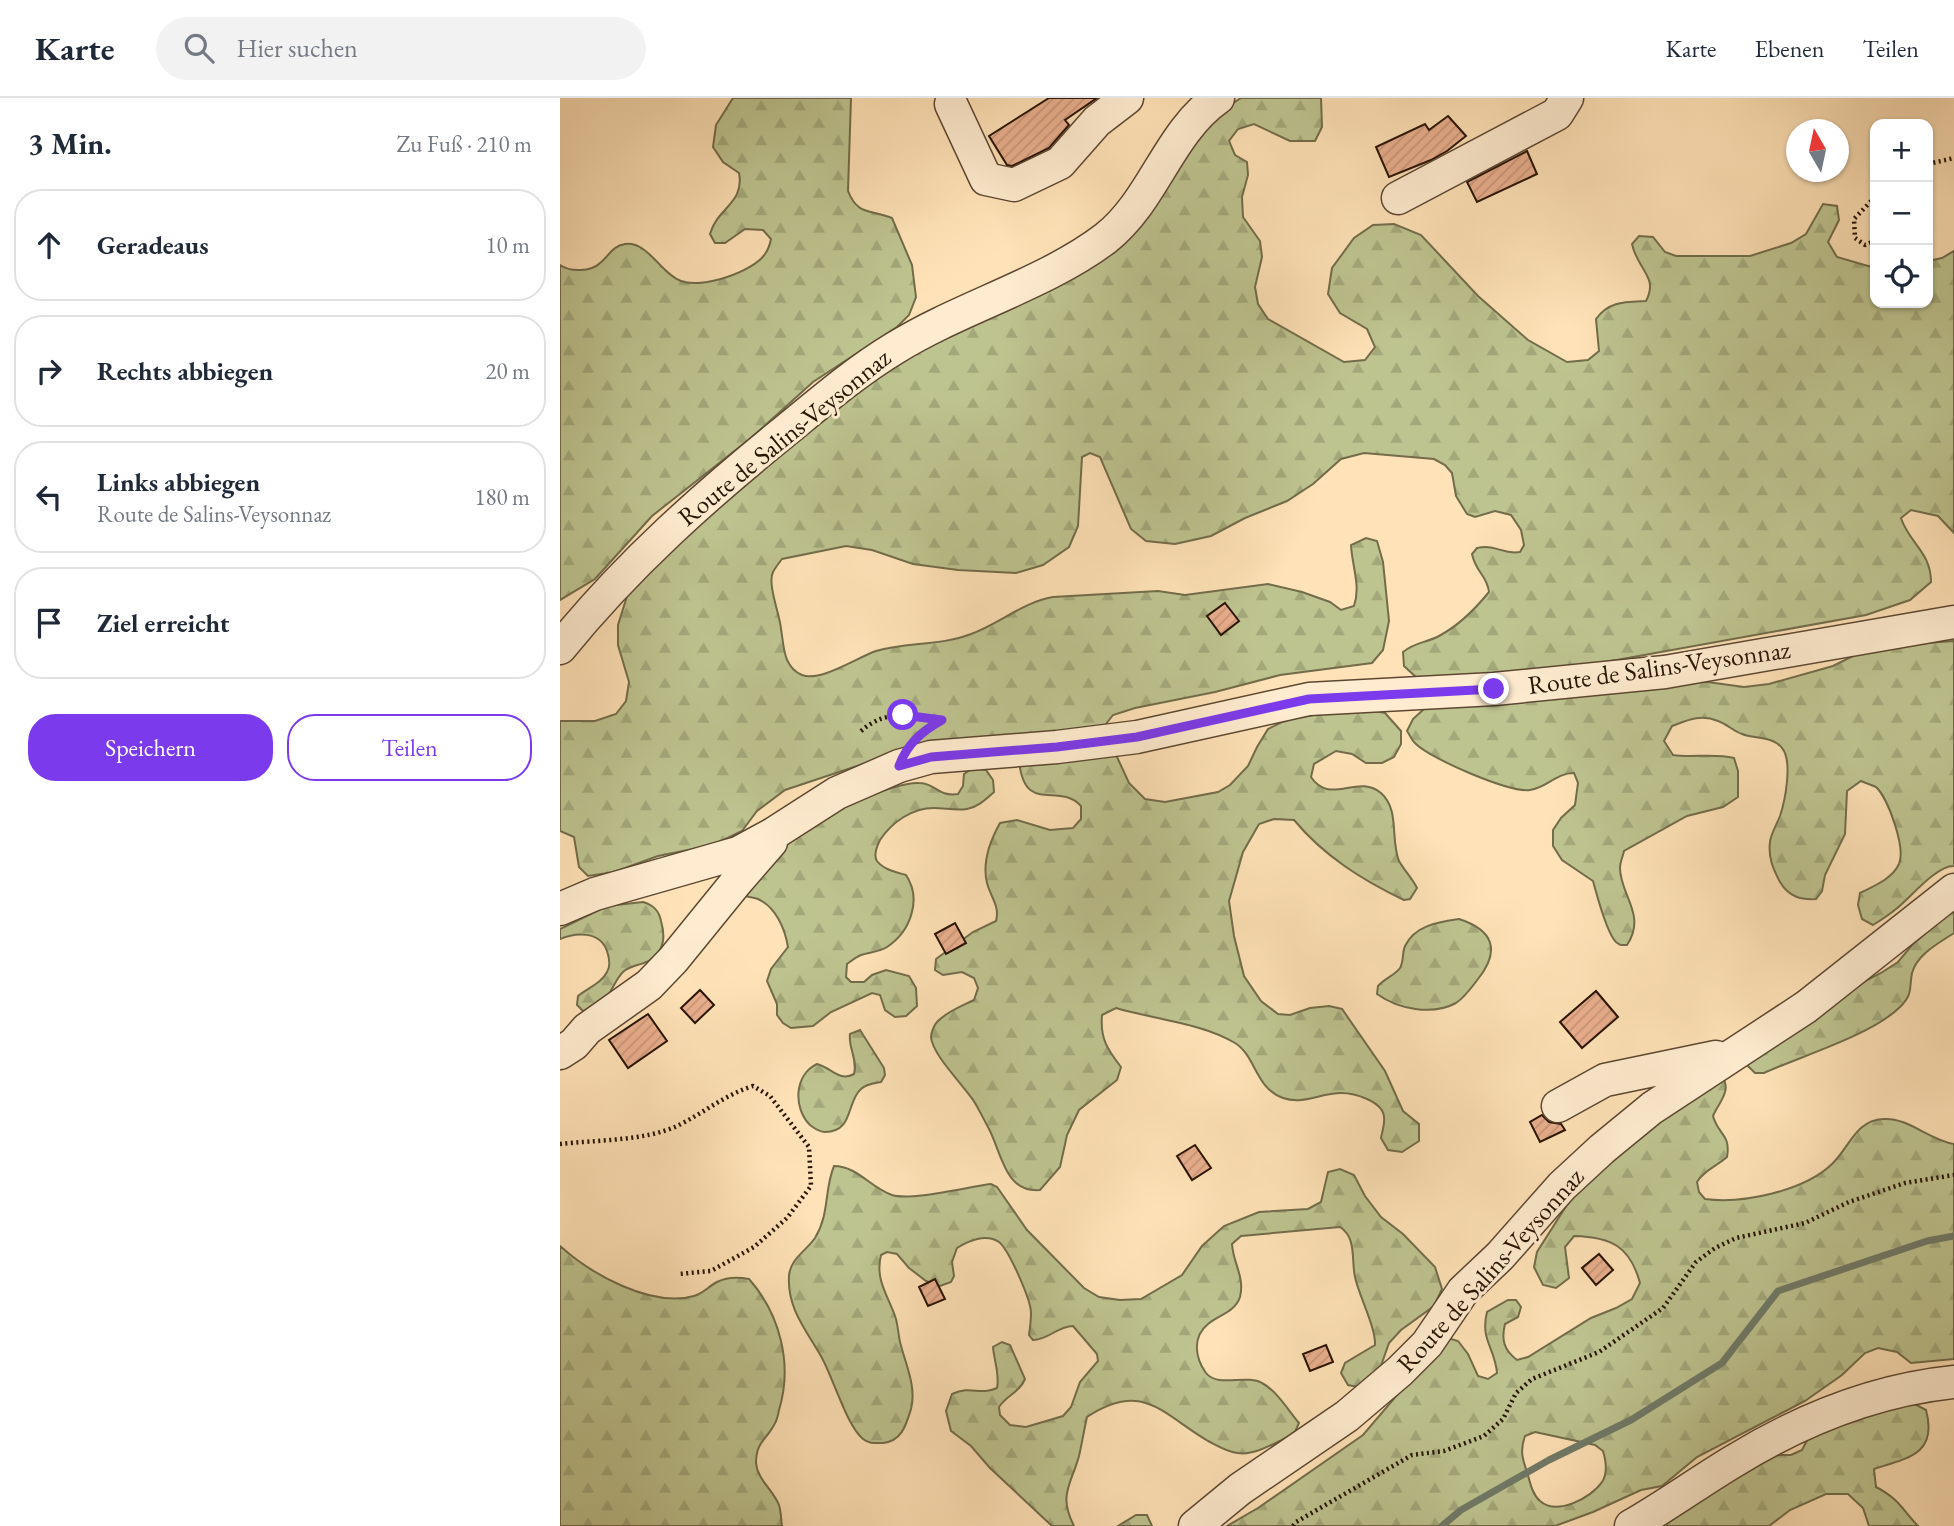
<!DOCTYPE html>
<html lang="de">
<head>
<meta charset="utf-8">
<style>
	body { margin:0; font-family:"EB Garamond",serif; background:#f2f2f3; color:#1f2937 }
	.controls { position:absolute; right:21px; top:21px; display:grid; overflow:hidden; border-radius:14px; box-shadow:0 2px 5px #0004 }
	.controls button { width:63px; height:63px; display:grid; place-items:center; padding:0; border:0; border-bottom:2px solid #e0e1e3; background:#fff; color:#1f2937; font:35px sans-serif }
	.compass { position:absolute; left:1226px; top:21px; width:63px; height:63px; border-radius:50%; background:#fff; box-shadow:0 2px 5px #0004; rotate:351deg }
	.stop { position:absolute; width:21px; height:21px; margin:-16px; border:5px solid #7c3aed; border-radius:50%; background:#fff }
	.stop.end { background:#7c3aed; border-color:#fff; box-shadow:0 2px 7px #0008 }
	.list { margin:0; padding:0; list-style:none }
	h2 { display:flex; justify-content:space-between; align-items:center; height:91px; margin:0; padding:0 28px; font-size:30px }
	h2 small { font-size:23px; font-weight:400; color:#747a83 }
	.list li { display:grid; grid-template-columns:46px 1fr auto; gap:21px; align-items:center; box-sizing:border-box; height:112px; margin:0 14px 14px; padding:0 14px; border:2px solid #e0e1e3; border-radius:28px }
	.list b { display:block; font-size:26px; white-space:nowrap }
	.list p { margin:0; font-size:23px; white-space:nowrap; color:#747a83 }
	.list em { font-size:23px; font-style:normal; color:#747a83 }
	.actions { display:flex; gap:14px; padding:21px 28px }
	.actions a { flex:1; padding:16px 0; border:2px solid #7c3aed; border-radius:28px; text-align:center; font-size:24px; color:#7c3aed }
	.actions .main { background:#7c3aed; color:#fff }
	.icon { flex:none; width:38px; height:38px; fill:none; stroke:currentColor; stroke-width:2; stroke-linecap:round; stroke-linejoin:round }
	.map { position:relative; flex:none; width:1394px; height:1428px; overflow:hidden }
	header { display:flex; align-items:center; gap:42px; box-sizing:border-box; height:98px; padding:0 35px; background:#fff; border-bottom:2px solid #e0e1e3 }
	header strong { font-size:33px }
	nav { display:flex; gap:38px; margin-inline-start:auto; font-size:24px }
	.search { width:490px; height:63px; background:#f2f2f3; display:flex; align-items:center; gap:18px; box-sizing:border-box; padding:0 24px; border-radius:38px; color:#747a83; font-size:26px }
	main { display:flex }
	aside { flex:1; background:#fff }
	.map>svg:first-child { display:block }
	.forest { fill:url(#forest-firs); stroke:#726c4a; stroke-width:2; fill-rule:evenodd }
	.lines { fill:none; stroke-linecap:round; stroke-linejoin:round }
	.stream { stroke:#707a68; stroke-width:7 }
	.building { fill:url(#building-hatch); stroke:#271305; stroke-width:2 }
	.minor-casing { stroke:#5d4732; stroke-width:35 }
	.path { stroke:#271305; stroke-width:4.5; stroke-dasharray:2 3.5; stroke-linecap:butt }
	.minor { stroke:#ffecd0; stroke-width:32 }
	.route { stroke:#7c3aed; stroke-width:9 }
	.labels { text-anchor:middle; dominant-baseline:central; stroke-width:6; stroke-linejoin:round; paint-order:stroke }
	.street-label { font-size:26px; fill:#271305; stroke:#ffecd0 }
</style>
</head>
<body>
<header>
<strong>Karte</strong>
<div class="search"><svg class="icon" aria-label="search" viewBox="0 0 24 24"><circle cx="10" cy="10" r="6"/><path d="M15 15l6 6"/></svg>Hier suchen</div>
<nav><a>Karte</a><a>Ebenen</a><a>Teilen</a></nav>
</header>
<main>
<aside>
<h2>3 Min.<small>Zu Fuß · 210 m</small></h2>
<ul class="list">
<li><svg class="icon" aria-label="ahead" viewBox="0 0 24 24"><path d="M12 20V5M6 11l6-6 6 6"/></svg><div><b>Geradeaus</b></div><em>10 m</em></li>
<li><svg class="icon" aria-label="right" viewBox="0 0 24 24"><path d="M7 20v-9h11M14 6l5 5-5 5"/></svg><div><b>Rechts abbiegen</b></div><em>20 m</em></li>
<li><svg class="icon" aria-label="left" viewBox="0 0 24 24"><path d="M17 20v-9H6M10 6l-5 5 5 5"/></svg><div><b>Links abbiegen</b><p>Route de Salins-Veysonnaz</p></div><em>180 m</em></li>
<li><svg class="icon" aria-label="arrive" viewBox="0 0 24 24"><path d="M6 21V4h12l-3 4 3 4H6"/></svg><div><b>Ziel erreicht</b></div></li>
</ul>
<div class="actions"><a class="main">Speichern</a><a>Teilen</a></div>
</aside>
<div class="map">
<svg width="1394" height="1428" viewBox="0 0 1394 1428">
	<defs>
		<pattern id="forest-firs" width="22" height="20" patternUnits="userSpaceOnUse" patternTransform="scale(1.75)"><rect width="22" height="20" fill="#bec490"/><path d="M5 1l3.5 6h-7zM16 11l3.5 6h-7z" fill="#a3a87b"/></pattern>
		<pattern id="building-hatch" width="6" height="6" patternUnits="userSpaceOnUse" patternTransform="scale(1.75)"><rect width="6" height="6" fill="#eaaf8e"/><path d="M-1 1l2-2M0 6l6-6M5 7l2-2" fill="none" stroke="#c99679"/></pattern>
	</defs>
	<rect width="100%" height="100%" fill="#ffe2b7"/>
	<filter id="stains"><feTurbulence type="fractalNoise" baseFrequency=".00286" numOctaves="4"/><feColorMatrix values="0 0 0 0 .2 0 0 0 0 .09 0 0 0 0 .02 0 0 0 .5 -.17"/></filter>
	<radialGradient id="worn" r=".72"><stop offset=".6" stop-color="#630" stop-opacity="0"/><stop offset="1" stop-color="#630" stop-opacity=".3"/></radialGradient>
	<path class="forest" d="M173 0H291L288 93C298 118 310 111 332 120L352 167 356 199 349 217 337 229 253 284 191 340 92 418 35 481 0 502V167C10 174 31 174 40 165 49 158 52 148 65 146 88 143 101 176 121 183 142 191 193 174 205 156 208 152 210 146 211 141L203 132 185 131 165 145H155L150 136C157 110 185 105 179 75L163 64 153 49 156 27Z
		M681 0H761L762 29 755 43H730L694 26 678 31 669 43 675 57 687 64 688 77 682 99 683 119 700 143 702 159 695 189 698 206 708 221 784 264 805 262 815 249 807 231 780 215 768 196 772 170 794 140 813 127 834 126 861 137 918 198 968 242 1007 264 1028 262 1039 253 1036 221C1049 203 1065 204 1086 203 1099 179 1077 171 1072 146L1079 138 1093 139 1105 154 1116 158H1190L1231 145 1246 136 1263 106 1277 108 1279 122 1268 144 1277 159 1315 170V205H1368V163L1382 160 1394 153V435L1378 418 1351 412 1341 420C1349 445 1371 454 1371 484L1350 502 1306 517 1040 565 891 579 857 580 844 568 843 554C855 544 866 545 879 538 898 528 916 510 929 494 927 477 916 475 912 456L917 450C938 446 942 457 960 454L964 447 961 432 951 417 935 413 915 419 907 416 896 398 892 375 885 367 874 361 804 355 781 361 753 386 727 403 685 420 651 438 615 446 586 443 571 431 540 359 530 355 522 359 518 428 509 449 483 467 456 475 398 472 353 466 312 452 286 448 222 461C219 465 215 470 213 474 207 486 220 517 221 531 224 548 223 569 242 577 261 584 296 560 316 553 347 544 380 548 411 536 439 526 463 504 493 499L598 493 625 497 708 486 742 494 770 504 781 512 794 508C801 488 792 468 791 447L806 440 817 443 823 464 829 523 823 552 812 565 720 577 655 594 575 610 553 617 546 626V635L569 685 585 701 605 704 658 694 670 687 688 668 697 649 708 631 726 622 797 609 825 615 841 633V646L834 659 822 665H806L792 656 776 653 754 666 751 679C770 708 798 675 821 695 840 712 830 740 839 763 844 772 852 780 857 790L850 801 844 802C802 782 764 758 734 722L714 721 699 726 683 754 669 803 674 838 684 878 701 903 718 916 730 917 750 910 769 908 782 911 825 973 843 1013 859 1026V1043L842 1054 828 1052 821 1040C822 1034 825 1026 824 1019 823 1003 794 995 781 995 760 995 744 1007 723 1000 695 990 696 958 675 945 642 925 593 921 556 910L542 917C540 940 547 951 561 969L557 982 519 1012 507 1037 500 1069 480 1092C445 1095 442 1056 429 1031 424 1022 419 1011 413 1002 403 987 372 956 371 939 371 935 374 927 377 924 386 914 402 908 414 902L418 890 414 880 402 874 383 877 375 872 376 861 413 834 436 823C440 808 431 800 427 785 422 765 430 743 440 725L457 722 490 732 513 730 521 721V708C498 683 465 718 459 663L315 662 225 692 197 713 182 733 153 747 98 758 54 774 28 778 19 769 14 739 0 733V623H35L56 616 66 603 69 584 58 547V527L68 495 170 391 333 268 542 152 623 55 667 9Z
		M1394 543V768C1377 767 1350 800 1336 811 1329 817 1321 822 1313 827L1302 821 1298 807 1300 795C1314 788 1332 781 1339 766 1346 750 1328 700 1316 689 1312 687 1305 685 1301 683L1287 693 1285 736 1265 777 1262 793 1256 801C1241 802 1229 799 1220 784 1213 771 1208 759 1210 744 1211 735 1217 726 1220 718 1225 703 1233 663 1222 650 1213 638 1194 641 1182 636 1173 633 1167 626 1158 623 1141 616 1128 622 1112 628L1104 643 1113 657C1133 660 1153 655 1174 660L1178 673V699L1163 709 1127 718 1064 753C1063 758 1060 764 1060 770 1060 797 1087 817 1067 847 1061 847 1061 848 1056 844 1046 834 1037 797 1033 783L1002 762 993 748V732L1001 720 1015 707 1018 685 1014 675C996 675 988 689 970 692 950 695 871 661 856 646 852 643 850 637 847 633L853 621 865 610 1140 583 1184 589 1209 586 1273 568 1311 549Z
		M413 670 426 672 433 682 434 694C426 701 418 709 407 711 396 713 385 710 374 710 352 710 332 724 320 742 317 748 313 757 317 763 324 772 336 774 346 777 362 801 351 833 327 849 320 854 309 854 301 857 296 859 291 863 287 866L286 879 291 884H304L312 877 326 872 349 878 356 890 357 908 346 918 335 919 325 912 320 897 312 895 271 914 253 928 231 930 223 925 217 917V906L207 883 211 871 228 849C225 831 216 809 198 801 193 799 187 799 181 797 196 779 213 753 230 739 250 721 333 684 359 685 376 685 377 699 398 696L403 688 404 676Z
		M83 804C93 807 99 812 101 823 105 837 105 853 90 862 82 867 72 867 64 873 50 885 50 913 23 913L17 907 18 898C26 891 42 885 47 874 51 868 49 859 47 853 40 833 16 834 0 841V831L47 808Z
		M1394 811V835C1379 845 1357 856 1352 875 1349 891 1353 896 1340 909 1312 937 1241 958 1204 975H1195L1188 968 1189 957 1257 908 1321 875 1338 864 1353 846Z
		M899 821C933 832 941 852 918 881 912 889 904 900 896 905 872 918 838 911 817 896L818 888C824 881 835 877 840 870 844 863 842 855 845 848 855 827 879 824 899 821Z
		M300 932 324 970 325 977 321 984C315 985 306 986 301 991 286 1004 294 1034 265 1034 259 1034 254 1030 250 1027 233 1010 234 977 257 966 272 970 279 984 294 976 298 961 288 950 290 936Z
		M1161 977C1173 992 1159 1004 1153 1018 1158 1037 1171 1036 1167 1059 1157 1068 1144 1072 1137 1084L1139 1094 1145 1101C1183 1106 1244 1093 1272 1066 1289 1050 1296 1022 1323 1021 1348 1019 1369 1042 1394 1046V1261L1351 1265 1337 1254 1318 1250 1305 1255 1282 1277 1245 1303 1137 1359 1102 1388 1081 1392 1033 1414 995 1428H667L698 1410 803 1337 844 1289 881 1238 898 1243 908 1256 918 1278 928 1281 937 1275C935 1250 920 1242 927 1214L948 1202H956L961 1209 958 1219 945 1226C941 1242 944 1252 957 1262L968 1259 1031 1220 1056 1210 1072 1201 1080 1185C1070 1148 1051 1139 1014 1138L1005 1149 1009 1180 996 1190 983 1187 974 1169 977 1154 1017 1091 1062 1045ZM975 1334 1035 1347 1043 1353C1046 1363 1048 1375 1042 1384 1031 1400 997 1418 980 1403 972 1396 970 1384 967 1374 962 1360 960 1352 965 1338Z
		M274 1068C297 1068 311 1090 332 1097 352 1103 407 1089 431 1086L437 1089 467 1132 524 1190 539 1199 560 1202 581 1201 622 1177 642 1148 664 1128 699 1114 748 1111 761 1104 768 1074 780 1071 794 1077 805 1098 821 1119 843 1136 875 1169 882 1191 874 1208 841 1232 829 1245 817 1279 798 1289 788 1287 781 1275 785 1265 815 1247C816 1230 799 1198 795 1179 791 1161 797 1140 780 1129L681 1138 672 1146C673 1165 685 1179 680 1199 675 1214 659 1217 648 1226 632 1239 635 1260 646 1275 658 1290 686 1276 702 1285 717 1293 728 1312 739 1325L734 1336C718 1343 695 1358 678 1355 667 1354 658 1348 648 1343 602 1316 583 1282 527 1319 524 1332 522 1345 519 1358 511 1387 498 1397 514 1428H492L430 1370 411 1348 391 1333 386 1313 392 1296C412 1287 419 1298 437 1290 440 1278 434 1262 433 1249L442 1244 450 1247 465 1281C459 1295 448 1296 439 1309L440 1317 450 1327 466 1329 503 1318 511 1309 520 1284 538 1263 537 1256 513 1228C498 1228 488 1242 473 1242L469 1237C470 1230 471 1222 471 1215 471 1202 449 1152 439 1144 426 1135 408 1143 397 1150L392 1164 394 1178 391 1184 380 1188 366 1183 349 1170 337 1156 327 1154 321 1157C315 1181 327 1196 335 1218 338 1226 338 1235 340 1244 345 1265 357 1289 351 1311 346 1327 342 1343 323 1345 316 1345 309 1346 303 1341 287 1328 273 1280 262 1260 247 1233 227 1211 229 1178 230 1161 246 1153 255 1140 270 1115 264 1092 274 1068Z
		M0 1148C31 1176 91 1210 134 1198 143 1196 149 1188 157 1184 167 1179 179 1179 189 1181 220 1216 233 1266 219 1312 218 1317 217 1323 214 1327 206 1342 196 1344 196 1365 197 1381 213 1392 219 1407 221 1413 221 1421 222 1428H0Z
		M1351 1304 1366 1312C1378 1356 1348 1360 1314 1371L1316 1389C1339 1401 1342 1411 1358 1428H1309L1303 1410 1288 1396H1266L1230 1412 1209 1428H1083L1212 1357H1231L1242 1352 1254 1329Z
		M576 1417H587L592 1428H558Z"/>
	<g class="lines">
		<path class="stream" d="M882 1428 901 1412 989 1362 1071 1322 1162 1265 1218 1193 1367 1143 1394 1138"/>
	</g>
	<path class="building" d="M489 0H537L505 22 509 27 489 50 452 68 447 67 429 38Z
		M888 18 906 38 887 53 871 62 829 79 816 49 865 26 869 32Z
		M967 53 977 76 917 104 907 84Z
		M665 505 679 523 661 537 647 518Z
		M395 825 406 845 386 856 375 836Z
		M140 892 154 907 135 925 121 910Z
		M1036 893 1058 919 1022 950 1000 924Z
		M88 916 107 943 68 970 49 942Z
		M982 1017 989 1024 1001 1026 1005 1032 980 1044 970 1024Z
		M635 1047 651 1070 632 1082 617 1058Z
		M1039 1156 1053 1172 1036 1187 1022 1170Z
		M375 1181 385 1201 368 1208 359 1189Z
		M766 1247 773 1264 750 1273 743 1256Z"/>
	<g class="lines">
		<defs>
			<path id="minor" d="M391 6 426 81 454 87 500 65 537 23 567 0
				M838 100 997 16 1007 0
				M0 550C67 467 146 397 229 330 263 302 297 273 335 250 401 209 486 186 546 140 594 102 608 35 658 0
				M0 811 35 796 178 755 213 736 277 695 339 668 371 659 497 649 577 639 749 601 934 591 1105 574 1394 524
				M0 955 14 946 27 931 89 887 113 862 178 782 211 744
				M998 1008 1045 982 1156 959 1162 961
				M635 1428 680 1391 787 1318 840 1273 867 1246 903 1193 940 1158 1002 1088 1042 1051 1092 1010 1246 909 1394 792
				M1071 1428C1106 1408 1139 1384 1174 1363 1241 1322 1316 1292 1394 1284"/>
		</defs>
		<use href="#minor" class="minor-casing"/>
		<path class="path" d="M1368 66 1394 60
			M1315 99 1294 121 1295 140 1305 147 1315 143
			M301 633C329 609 349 620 382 622L366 632
			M0 1046C35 1042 85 1043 117 1028 144 1015 164 997 193 988L210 998 249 1049 251 1088 227 1120 194 1149 151 1173 119 1176
			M733 1428 736 1424 852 1357 884 1353 924 1338 943 1321 956 1295 972 1281 1039 1254 1103 1210 1136 1164 1155 1150 1176 1140 1245 1125 1289 1104 1345 1085 1394 1077"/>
		<use href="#minor" class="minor"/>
	</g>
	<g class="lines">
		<path class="route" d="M343 617 382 622C362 633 347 646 339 668L371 659 497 649 577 639 749 601 934 591"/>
	</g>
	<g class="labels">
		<g class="street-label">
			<text transform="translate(224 339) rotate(-39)">Route de Salins-Veysonnaz</text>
			<text transform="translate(1099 569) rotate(-8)">Route de Salins-Veysonnaz</text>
			<text transform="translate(930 1172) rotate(-48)">Route de Salins-Veysonnaz</text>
		</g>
	</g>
	<rect width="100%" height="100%" filter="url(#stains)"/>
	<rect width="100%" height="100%" fill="url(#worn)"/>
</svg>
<div class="controls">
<button>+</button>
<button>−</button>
<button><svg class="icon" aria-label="locate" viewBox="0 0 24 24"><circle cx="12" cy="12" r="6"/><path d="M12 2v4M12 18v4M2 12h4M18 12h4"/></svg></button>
</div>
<svg class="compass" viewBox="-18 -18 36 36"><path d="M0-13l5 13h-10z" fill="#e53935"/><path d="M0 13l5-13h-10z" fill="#747a83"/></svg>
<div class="stop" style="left:343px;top:617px"></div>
<div class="stop end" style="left:934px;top:591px"></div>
</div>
</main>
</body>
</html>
